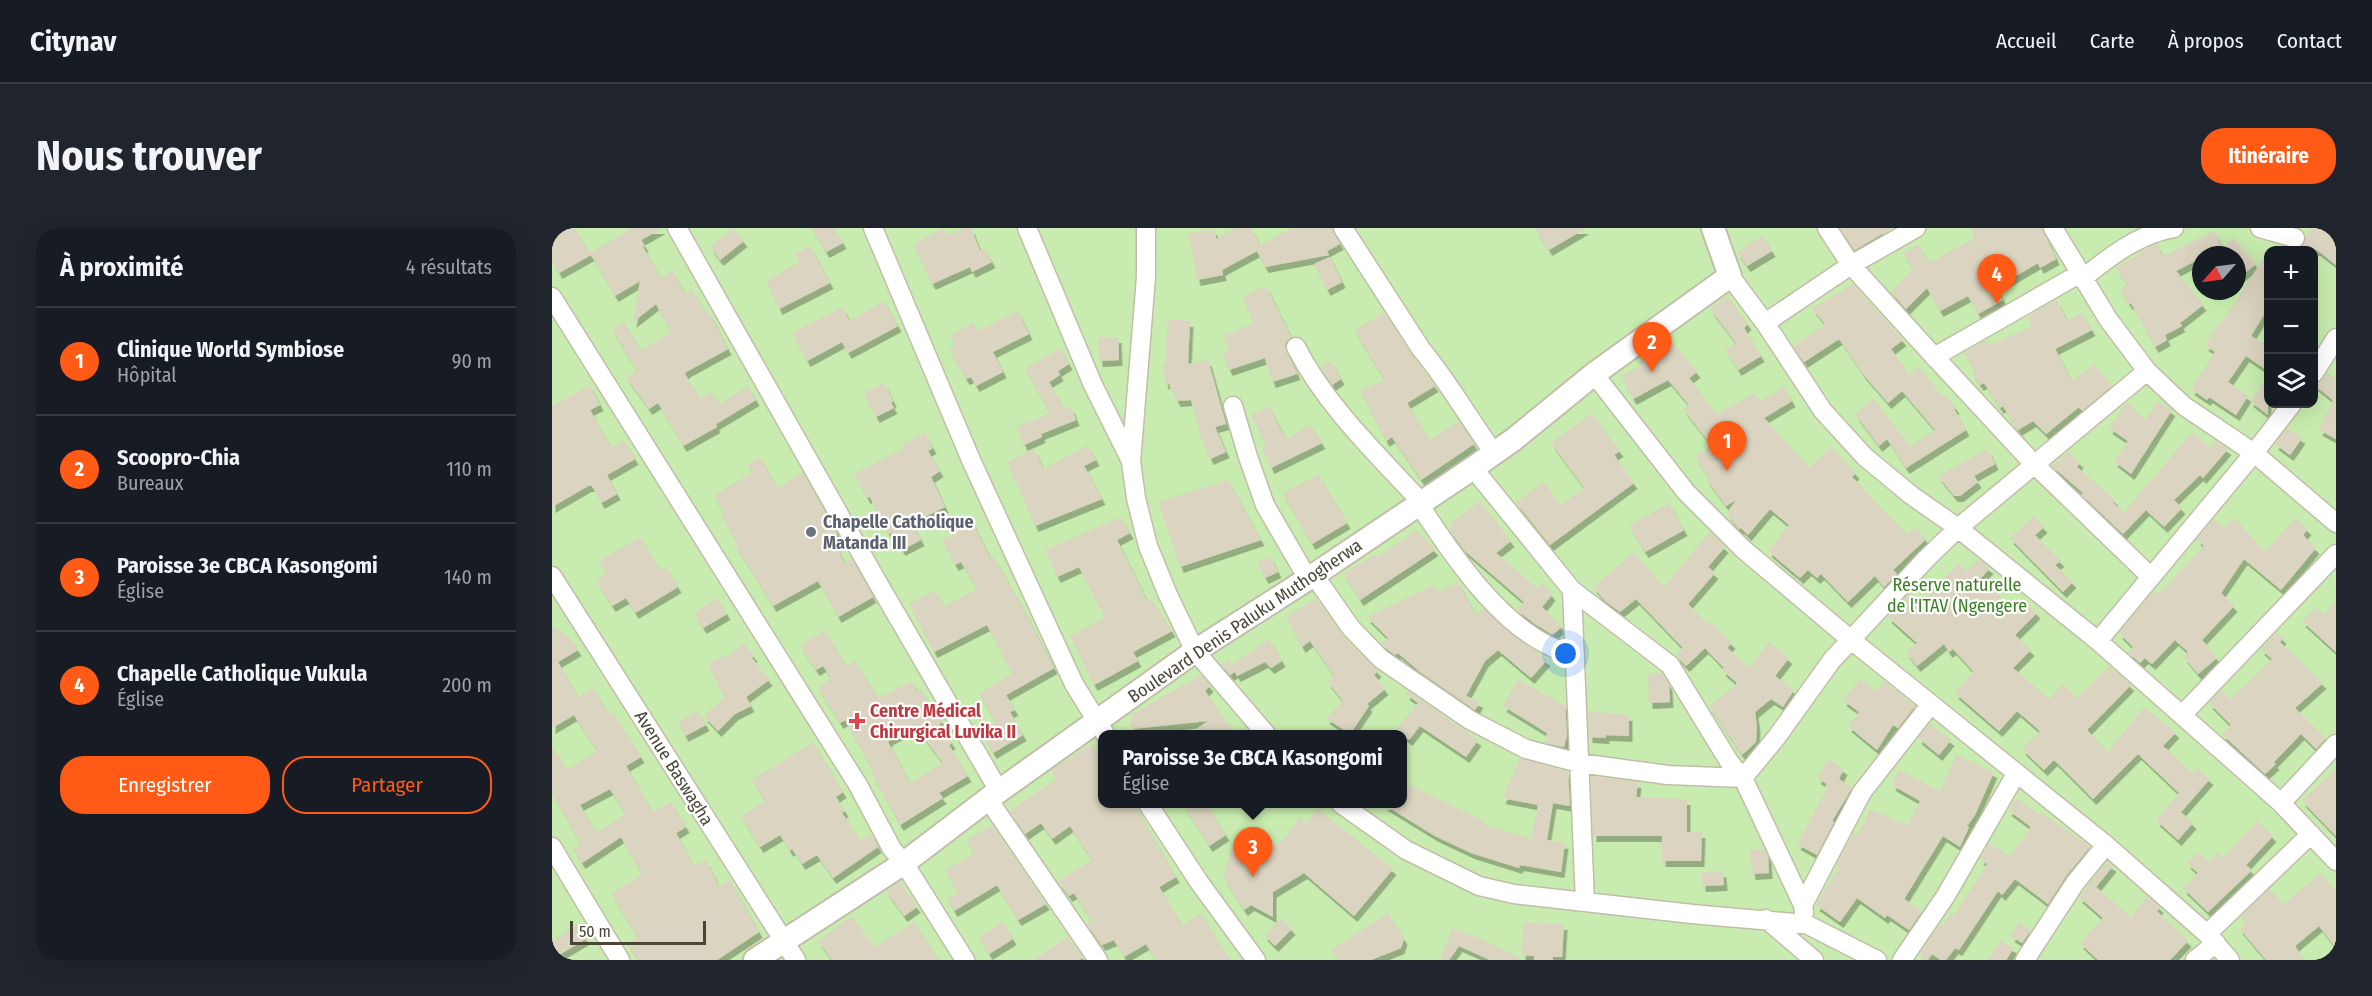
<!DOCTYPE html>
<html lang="fr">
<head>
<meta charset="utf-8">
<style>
	body { margin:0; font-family:"Fira Sans Condensed",sans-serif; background:#20242c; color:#f1f3f6 }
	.controls { position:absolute; right:18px; top:18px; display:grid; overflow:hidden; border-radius:12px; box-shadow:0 6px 24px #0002 }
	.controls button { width:54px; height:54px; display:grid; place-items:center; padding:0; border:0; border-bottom:2px solid #363941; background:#171b24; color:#f1f3f6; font:30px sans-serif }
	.compass { position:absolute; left:1640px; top:18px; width:54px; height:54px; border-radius:50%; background:#171b24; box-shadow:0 6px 24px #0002; rotate:242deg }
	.scale { position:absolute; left:18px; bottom:15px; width:136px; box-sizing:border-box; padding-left:6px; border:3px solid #4a4536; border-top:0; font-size:16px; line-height:21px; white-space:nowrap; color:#4a4536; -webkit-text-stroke:4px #fff; paint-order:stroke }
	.you { position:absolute; left:1014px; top:426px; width:21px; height:21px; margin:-15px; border:4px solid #fff; border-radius:50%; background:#1a73e8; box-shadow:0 0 0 9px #1a73e833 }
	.badge { display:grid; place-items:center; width:39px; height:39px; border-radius:50%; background:#ff5a16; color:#fff; font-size:20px; font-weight:700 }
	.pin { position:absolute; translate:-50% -50px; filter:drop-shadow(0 2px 3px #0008) }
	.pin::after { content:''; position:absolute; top:32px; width:21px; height:18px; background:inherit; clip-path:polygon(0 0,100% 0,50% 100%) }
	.popup { position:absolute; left:546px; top:502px; width:309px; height:78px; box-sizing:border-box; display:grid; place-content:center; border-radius:12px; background:#171b24; filter:drop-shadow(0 2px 4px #0005); font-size:20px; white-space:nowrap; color:#9ea1a6 }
	.popup b { font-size:22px; color:#f1f3f6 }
	.popup::after { content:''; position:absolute; left:50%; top:100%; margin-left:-12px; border:12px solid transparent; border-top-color:#171b24 }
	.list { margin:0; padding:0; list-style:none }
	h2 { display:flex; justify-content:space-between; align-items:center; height:78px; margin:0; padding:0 24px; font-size:26px }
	h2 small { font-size:20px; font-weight:400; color:#9ea1a6 }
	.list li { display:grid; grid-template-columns:39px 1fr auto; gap:18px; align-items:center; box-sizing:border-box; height:108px; padding:0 24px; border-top:2px solid #363941 }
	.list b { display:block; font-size:22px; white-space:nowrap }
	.list p { margin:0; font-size:20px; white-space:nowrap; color:#9ea1a6 }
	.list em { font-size:20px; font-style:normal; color:#9ea1a6 }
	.actions { display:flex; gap:12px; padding:18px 24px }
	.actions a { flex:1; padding:14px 0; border:2px solid #ff5a16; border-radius:24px; text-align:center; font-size:21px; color:#ff5a16 }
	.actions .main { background:#ff5a16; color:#fff }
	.icon { flex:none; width:33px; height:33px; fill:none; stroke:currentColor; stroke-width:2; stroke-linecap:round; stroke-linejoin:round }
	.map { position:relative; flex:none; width:1784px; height:732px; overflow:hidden; border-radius:24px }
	header { display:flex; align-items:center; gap:36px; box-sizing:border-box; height:84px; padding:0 30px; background:#171b24; border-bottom:2px solid #363941 }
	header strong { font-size:28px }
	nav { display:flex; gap:33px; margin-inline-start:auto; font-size:21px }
	.intro { display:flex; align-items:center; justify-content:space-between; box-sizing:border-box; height:144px; padding:0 36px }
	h1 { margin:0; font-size:42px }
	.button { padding:15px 27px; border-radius:24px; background:#ff5a16; color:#fff; font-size:21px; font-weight:700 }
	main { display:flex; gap:36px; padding:0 36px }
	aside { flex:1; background:#171b24; border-radius:24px; box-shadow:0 6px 24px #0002 }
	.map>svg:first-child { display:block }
	.green { fill:#c8ecaf; fill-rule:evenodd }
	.building { fill:#dbd4c0; fill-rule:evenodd; filter:url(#shadow) }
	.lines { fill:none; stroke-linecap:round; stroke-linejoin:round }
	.minor-casing { stroke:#c2bdaa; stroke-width:21 }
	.tertiary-casing { stroke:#c2bdaa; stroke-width:26 }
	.minor { stroke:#fff; stroke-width:18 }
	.tertiary { stroke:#fff; stroke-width:22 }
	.worship-dot { fill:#6b7280; stroke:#fff; stroke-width:2 }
	.health-dot { fill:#e0444e; stroke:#fff; stroke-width:2 }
	.labels { text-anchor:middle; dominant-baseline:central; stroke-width:4.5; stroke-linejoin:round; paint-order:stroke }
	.worship-label { font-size:18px; font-weight:bold; fill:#5b616d; stroke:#fff; text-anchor:start }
	.park-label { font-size:18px; fill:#3a8124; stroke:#fff }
	.street-label { font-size:18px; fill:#4a4536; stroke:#fff }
	.health-label { font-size:18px; font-weight:bold; fill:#be3a42; stroke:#fff; text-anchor:start }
</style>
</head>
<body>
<header>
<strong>Citynav</strong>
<nav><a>Accueil</a><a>Carte</a><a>À propos</a><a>Contact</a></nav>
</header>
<div class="intro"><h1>Nous trouver</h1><a class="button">Itinéraire</a></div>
<main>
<aside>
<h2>À proximité<small>4 résultats</small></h2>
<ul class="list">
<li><span class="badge">1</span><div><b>Clinique World Symbiose</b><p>Hôpital</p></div><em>90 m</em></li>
<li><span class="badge">2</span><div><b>Scoopro-Chia</b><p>Bureaux</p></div><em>110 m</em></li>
<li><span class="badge">3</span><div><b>Paroisse 3e CBCA Kasongomi</b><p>Église</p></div><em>140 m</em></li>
<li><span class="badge">4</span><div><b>Chapelle Catholique Vukula</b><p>Église</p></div><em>200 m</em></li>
</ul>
<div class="actions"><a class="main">Enregistrer</a><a>Partager</a></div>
</aside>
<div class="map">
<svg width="1784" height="732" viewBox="0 0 1784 732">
	<defs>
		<filter id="shadow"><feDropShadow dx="3.5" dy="6" stdDeviation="0" flood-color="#0004"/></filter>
	</defs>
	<rect width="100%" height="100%" fill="#f6f3e9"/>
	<path class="green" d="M0 0H1784V732H0ZM1716 22H1762V176H1716ZM1649 27H1685V63H1649ZM551 506H851V576H551Z"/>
	<path class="building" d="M0 0H23L39 27 7 45 0 33Z
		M80 0H110L89 12 93 18 91 19 109 50 121 43 133 66 140 62 153 84 156 83 176 121 134 144 133 146 148 171 160 164 167 176 196 158 204 172 164 196 165 199 131 218 106 175 97 181 74 149 85 142 60 102 72 94 89 122 119 104 104 76 81 94 88 53 63 68 38 25Z
		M181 0 192 13 168 32 158 19Z
		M259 0H282L291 15 274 24Z
		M391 0 396 8 413 0H419L428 23 433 21 440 34 420 44 418 39 380 56 361 16Z
		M684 0H699L708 17 741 0H780L788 16 775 23 777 27 713 39 705 23 670 42 671 47 645 52 636 6 662 1 664 11Z
		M983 0H1034L997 22Z
		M1288 0H1340L1303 22Z
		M1418 0H1490L1504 31 1488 40 1486 35 1445 59 1451 72 1426 86 1416 68 1388 83 1375 60 1354 81 1339 64 1361 41 1351 25 1366 16 1377 35 1423 10Z
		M1759 0H1784V37L1765 22H1747Z
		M1662 3 1670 20 1681 10 1704 36 1685 51V27H1649V30L1624 43 1651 77 1628 95 1630 98 1613 107 1615 112 1603 119 1579 75 1577 76 1568 61 1575 57 1564 40 1601 17 1605 16 1611 28Z
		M1211 8 1220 23 1195 38 1185 24Z
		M258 18 278 55 227 81 214 53 248 34 243 26Z
		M1716 23V80L1699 108 1716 118V143L1694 128 1676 154 1696 168 1684 187 1657 169 1655 172 1639 161 1663 124 1653 117 1670 91 1672 92Z
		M778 29 790 54 775 62 762 36Z
		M1301 56 1351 112 1339 121 1357 146 1366 138 1391 169 1394 167 1404 180 1402 181 1414 202 1354 240 1335 211 1327 218 1303 186 1321 170 1358 218 1383 202 1350 163 1336 175 1310 145 1287 111 1252 134 1241 118 1273 96 1260 80Z
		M714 58 739 109 734 114 733 119 745 146 720 154 713 130 677 142 671 128V124L677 122 671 108 702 95 692 74V68Z
		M1175 68 1196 96 1192 100 1209 128 1186 142 1173 121 1184 115 1158 81Z
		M1505 72 1515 93 1530 85 1540 102 1503 121 1520 153 1542 136 1560 158 1530 183 1527 179 1494 206 1481 193 1466 202 1451 178 1448 180 1432 155 1428 157 1420 145 1423 143 1412 125 1435 112 1438 117 1480 98 1475 89Z
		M332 73 346 98 296 125 290 114 255 133 240 105 291 79 297 93Z
		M466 83 477 106 441 124 451 144 424 158 419 149 414 151 397 121 403 117 398 108 421 95 426 103Z
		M832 84 860 127 883 158 855 175 878 212 906 193 922 216 869 252 840 209 834 213 808 163 833 152 802 103Z
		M616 91 638 93 636 136 656 132 674 196 663 199 674 224 658 231 649 210 639 172 625 173 616 154 613 156 611 136H613Z
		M566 109 567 132 547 133 546 110Z
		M1117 110 1145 144 1137 150 1165 186 1203 165 1208 173 1232 159 1240 173 1212 190 1257 239 1280 219 1304 245 1300 249 1355 307 1363 299 1374 311 1341 342 1345 346 1332 359 1323 348 1296 374 1269 346 1265 350 1256 342 1248 350 1216 323 1237 297 1218 281 1196 307 1189 300 1187 301 1175 285 1184 272 1174 278 1154 251 1157 250 1143 228 1160 218 1131 181 1137 177 1116 152 1081 171 1069 148 1088 138 1086 135Z
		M508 120 517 136 506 143 508 147 497 154 513 181 519 179 524 192 489 206 490 209 472 217 464 199 498 185 473 141Z
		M779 133 789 151 780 157 769 139Z
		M1776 145 1784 151V211L1767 202 1781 172 1761 156 1768 155Z
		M1716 148V187L1698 173Z
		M332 155 341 173 339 175 342 180 324 189 312 165Z
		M38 157 48 177 38 182 59 219 72 212 83 231 55 247 65 266 49 275 40 258H36L0 279V178Z
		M1605 173 1620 182 1579 246 1562 233 1576 213 1557 200 1575 174 1593 192Z
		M717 178 732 208H733L735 211 758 196 770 215 719 240 709 219 714 217 699 187Z
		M1040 185 1068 223 1062 227 1082 255 998 317 964 274 992 254 1008 277 1032 260 999 215Z
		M1735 200 1750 210 1738 227 1723 216Z
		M1640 204 1658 220 1664 213 1676 221 1651 250 1648 247 1622 272 1630 280 1612 299 1594 282 1571 306 1530 267 1531 265 1500 238 1516 224 1528 234 1525 239 1563 272 1561 275 1572 284Z
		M373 205 381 220 376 223 388 243 379 249 393 279 360 295 369 312 350 322 340 305 336 306 318 269 315 270 302 246 352 220 350 216Z
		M536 217 544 232 532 238 550 271 483 298 455 234 482 221 492 241Z
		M1436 221 1443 236 1422 248 1426 254 1408 268H1402L1386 248Z
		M208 229 225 260 251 245 285 305 280 308 292 335 300 331 321 369 286 389 266 353 221 378 183 317 185 315 169 286 172 284 162 268 200 244 195 236Z
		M767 247 795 295 760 316 730 265Z
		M676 252 709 312 628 339 606 274Z
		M928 273 959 313 944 325 985 360 990 354 1000 367 990 379 1010 398 1001 407 983 396 965 382 972 374 913 323 898 302 901 300 898 296Z
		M1117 275 1132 302 1093 324 1077 298Z
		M1482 288 1492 299 1483 307 1509 333 1503 337 1521 354 1511 364 1458 310Z
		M569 289 578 305 565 312 595 373 599 371 620 403 581 424 586 433 542 457 518 408 553 390 527 339 505 349 493 322Z
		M1683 290 1713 324 1743 290 1756 301 1751 307 1764 320 1729 362 1692 331 1669 365 1682 378 1650 412 1665 430 1646 446 1632 429 1636 424 1623 412 1600 436 1593 430 1588 435 1576 424 1581 419 1567 405 1602 363 1606 366 1652 318 1645 311 1662 291 1672 300Z
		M420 293 438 330 441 328 472 382 502 440 454 467 463 482 458 484 471 507 441 525 428 503 444 494 427 466 460 445 435 397 382 424 357 376 383 363 392 379 425 361 409 334 403 337 390 312 402 306 400 303Z
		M865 302 883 322 808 372 791 345 824 326 825 329Z
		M1157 304 1173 319 1156 339 1163 345 1136 376 1156 396 1158 393 1180 415 1175 420 1198 439 1217 414 1237 430 1223 448 1242 462 1231 479 1219 471 1203 484 1205 499 1204 514 1190 527 1157 478 1184 457V454L1170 442 1172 440 1153 420 1134 438 1124 427 1131 420 1084 371 1068 384 1053 373 1041 359 1082 324 1112 359Z
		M88 309 108 342 114 339 126 359 83 385 74 370 60 378 44 352 54 346 47 333Z
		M718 328 726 344 713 350 705 335Z
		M1426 331 1438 340 1428 351 1465 384 1475 374 1485 385 1463 407 1479 422 1461 440 1497 471 1511 456 1525 470 1557 438 1579 457 1535 502 1556 524 1592 479 1624 504 1611 518 1641 545 1645 540 1658 551 1629 584 1641 595 1626 612 1604 592 1627 565 1586 526 1541 571 1502 532 1492 542 1470 521 1488 503 1465 483 1447 503 1403 465 1421 443 1401 421 1397 424 1392 416 1365 438 1354 424 1365 415 1336 389 1357 366 1368 377 1406 335 1415 343Z
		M906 354 924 387 931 380 969 414 995 432 979 450 946 422 933 433 914 468 928 474 923 482 868 444 846 425 843 427 836 422 829 415 836 410 815 389 881 357 885 365Z
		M165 370 175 386 151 400 142 385Z
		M764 370 791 408 826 443 822 447 833 461 815 476 817 478 798 506 774 490 791 473 775 453 782 448 758 413 750 419 734 389Z
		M1784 373V424L1750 393 1765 379 1772 387Z
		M0 398 18 410 26 422 6 434 26 469 42 460 57 487 61 484 89 529 74 538 101 584 119 574 134 599 124 605 142 638 154 632 167 658 178 652 207 704 165 732H86L75 715 85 709 59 665 90 647 69 609 30 635 21 621 29 616 0 566V519L16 542 45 523 22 487 0 500ZM58 561 73 586 45 605 28 577Z
		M273 402 294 438 303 432 326 470 360 453 365 464 369 461 390 494 387 496 400 515 397 517 416 548 387 565 391 570 348 597 320 546 322 545 293 492 288 495 266 460 279 450 271 438 264 442 248 417ZM363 498 391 535 358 555 336 514 338 511Z
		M1725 404 1731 410 1728 414 1771 455 1743 480 1774 510 1764 521 1749 506 1722 534 1724 536 1713 546 1670 506 1679 497 1657 475 1669 462 1678 471 1720 431 1709 421Z
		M717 411 730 433 719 440 713 434 685 448 683 444 678 447 669 436 676 432 679 437Z
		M192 415 202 428 200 430 217 452 194 469 199 478 183 486 166 503 152 488 172 469 156 436 172 427 174 430Z
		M1096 445H1110L1117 457 1118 474 1097 475Z
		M649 447 658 458 653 463 684 507H636L656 493 580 501 578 492 582 485Z
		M966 451 1007 475 1013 476 1015 507 1012 519 994 515 995 505 951 478Z
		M1308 451 1324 463 1332 453 1363 478 1346 500 1341 497 1325 522 1296 498 1307 484 1291 472Z
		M856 463 926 512 914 529 868 498 857 512 844 502 866 475 854 466Z
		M146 483 154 497 133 508 126 494Z
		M1036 483 1077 487V508L1054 507V510L1037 509Z
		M1378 496 1399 512 1387 527 1366 510Z
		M261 514 291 564 284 569 293 583 290 585 309 613 319 606 326 619 281 650 265 627 250 636 240 621 238 623 228 607 208 619 189 588 213 573 200 552Z
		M540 516 551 534V576H582L624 649 607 659 631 697 649 685 678 732H604L594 716 572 729 562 712 550 717 535 696 539 693 522 665 517 668 506 653 540 632 518 598 500 611 489 595 473 606 459 585 461 584 460 581 504 551 499 542Z
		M1404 527 1442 544 1423 587 1415 598 1417 599 1408 619 1391 608 1352 671 1370 683 1357 702 1335 687 1333 690 1305 670 1288 694 1264 677 1287 639 1284 637 1302 605 1306 607 1318 581 1355 597 1368 573 1340 557 1347 542 1388 563Z
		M968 530 1016 544 1018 578 1001 575 995 612 1013 615 1009 644 968 637 967 640 919 625 883 608 831 576H851V554L932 593 931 596 979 611 986 577 950 570Z
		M1277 531 1292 541 1287 551 1300 560 1280 593 1282 594 1265 627 1245 616 1275 560 1273 559 1275 556 1265 550Z
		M1784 540V608L1750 573Z
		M1039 548 1086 554 1084 569 1135 571V604H1150L1149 633H1110V608H1041Z
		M1465 570 1487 587 1489 584 1538 619 1514 648 1496 676 1463 651 1450 667 1446 663 1407 722 1403 720 1394 732H1389L1380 726 1376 732H1373L1367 727 1389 695 1391 697 1399 685 1402 687 1435 636 1428 631 1437 615 1458 628 1479 599 1456 582Z
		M631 576H655L674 607 657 618Z
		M766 581 841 641 802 688 752 645 721 664V689L699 677 692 682 671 648 681 617 686 626 711 611 717 620 732 611 748 589 755 595Z
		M1705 593 1721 608 1694 637 1700 642 1656 684 1631 660 1646 645 1635 635 1645 624 1657 634 1666 624 1671 630Z
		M440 597 494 676 466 692 445 657 402 683 395 671 406 665 393 642 422 625 414 612Z
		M1212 621 1216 629 1217 645 1200 646 1197 622Z
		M1555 634 1561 638 1544 659 1579 689 1595 668 1608 679 1605 683 1636 713 1618 732H1546L1528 715 1551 690 1527 669Z
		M1171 643 1172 657 1150 658V644Z
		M1769 645 1784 663V720L1767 698 1743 718 1752 732H1714L1687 700 1694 695 1689 689 1718 661 1731 676Z
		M348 654 365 679 352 688 334 663Z
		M836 685 852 711 849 720 819 732H786L780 721Z
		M300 688 322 719 363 694 387 732H280L266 713Z
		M730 690 740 701 723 718 712 707Z
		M451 694 461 711 437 726 427 709Z
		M971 694 1012 696 1010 729H1001V732H982V728L970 727Z
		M1467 695 1479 702 1470 715 1459 708Z
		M25 697 34 711 0 731V713Z
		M900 700 932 712 970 732H938L907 718 897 732H888Z
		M516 709 531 730 527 732H481Z
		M1448 712 1462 720 1454 732H1436Z"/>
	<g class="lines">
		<defs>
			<path id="minor" d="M125 0 326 355 447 563
				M321 0 419 232 522 456 553 506
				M475 0 541 157 579 233
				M594 0V49L579 234 584 270 596 318 616 367 643 423 714 506
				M791 0 869 121C896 153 917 191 942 225
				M1275 0 1299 37 1377 123 1482 236 1599 349
				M1501 0 1556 91 1595 143 1632 178 1702 225 1784 295
				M1708 0 1743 10
				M1178 48 1213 95 1271 183 1313 229 1359 267 1406 300 1546 413 1729 575 1784 633
				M1530 51C1557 29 1588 5 1622 0
				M0 69 306 557 340 621 352 635 413 732
				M1213 95 1299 37 1364 0
				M744 119C774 178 825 226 870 275
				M1382 129 1527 46
				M1762 145 1784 110
				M1042 146 1134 264 1191 321 1298 411 1554 617 1655 706 1678 732
				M681 178 696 229 713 277 756 351
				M921 240 1020 362 1118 437 1178 535 1191 550 1251 677
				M867 276C900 327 959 416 1023 426
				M762 347 799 400 829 431 918 492 974 521 1027 535 1116 547 1191 550 1224 510 1280 432 1374 331 1406 300 1595 143
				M0 348 244 732
				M1020 362 1033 674
				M1546 413 1702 225 1740 176
				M1630 487 1784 326
				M436 571 546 732
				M1729 575 1784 516
				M596 576 647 654 704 732
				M789 576 854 622 927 658 962 666 1140 686 1254 696 1325 732
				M0 619 68 732
				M1252 685 1251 677 1310 564 1379 476
				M1214 691 1262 732
				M1655 706 1759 606
				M1350 732 1393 669 1464 546
				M1473 732 1523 655 1554 617
				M1643 732 1664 715"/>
			<path id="tertiary" d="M203 732 352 635 436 571 643 423 762 347 921 240 961 212 1042 146 1178 48 1161 0"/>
		</defs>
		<use href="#minor" class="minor-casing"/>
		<use href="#tertiary" class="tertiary-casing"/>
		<use href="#minor" class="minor"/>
		<use href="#tertiary" class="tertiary"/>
	</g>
	<circle class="worship-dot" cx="259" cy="304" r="6"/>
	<path class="health-dot" d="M302 484h6v6h6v6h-6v6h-6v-6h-6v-6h6z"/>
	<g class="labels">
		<g class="worship-label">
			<text x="271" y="294">Chapelle Catholique<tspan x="271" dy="21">Matanda III</tspan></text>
		</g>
		<g class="park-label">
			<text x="1405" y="357">Réserve naturelle<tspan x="1405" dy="21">de l'ITAV (Ngengere</tspan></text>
		</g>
		<g class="street-label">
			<text transform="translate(693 393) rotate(-34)">Boulevard Denis Paluku Muthogherwa</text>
			<text transform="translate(122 540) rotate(58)">Avenue Baswagha</text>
		</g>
		<g class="health-label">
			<text x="318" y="483">Centre Médical<tspan x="318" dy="21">Chirurgical Luvika II</tspan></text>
		</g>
	</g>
</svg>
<div class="controls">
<button>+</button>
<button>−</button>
<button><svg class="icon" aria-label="layers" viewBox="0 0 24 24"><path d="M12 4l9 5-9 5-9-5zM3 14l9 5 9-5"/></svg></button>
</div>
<svg class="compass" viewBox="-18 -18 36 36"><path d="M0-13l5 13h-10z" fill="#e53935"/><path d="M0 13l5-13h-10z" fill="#9ea1a6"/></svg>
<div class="scale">50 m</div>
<div class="you"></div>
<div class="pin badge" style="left:1175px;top:243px">1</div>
<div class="pin badge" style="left:1100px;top:144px">2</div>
<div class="pin badge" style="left:701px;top:649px">3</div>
<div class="popup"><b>Paroisse 3e CBCA Kasongomi</b>Église</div>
<div class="pin badge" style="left:1445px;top:76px">4</div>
</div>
</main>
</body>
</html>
